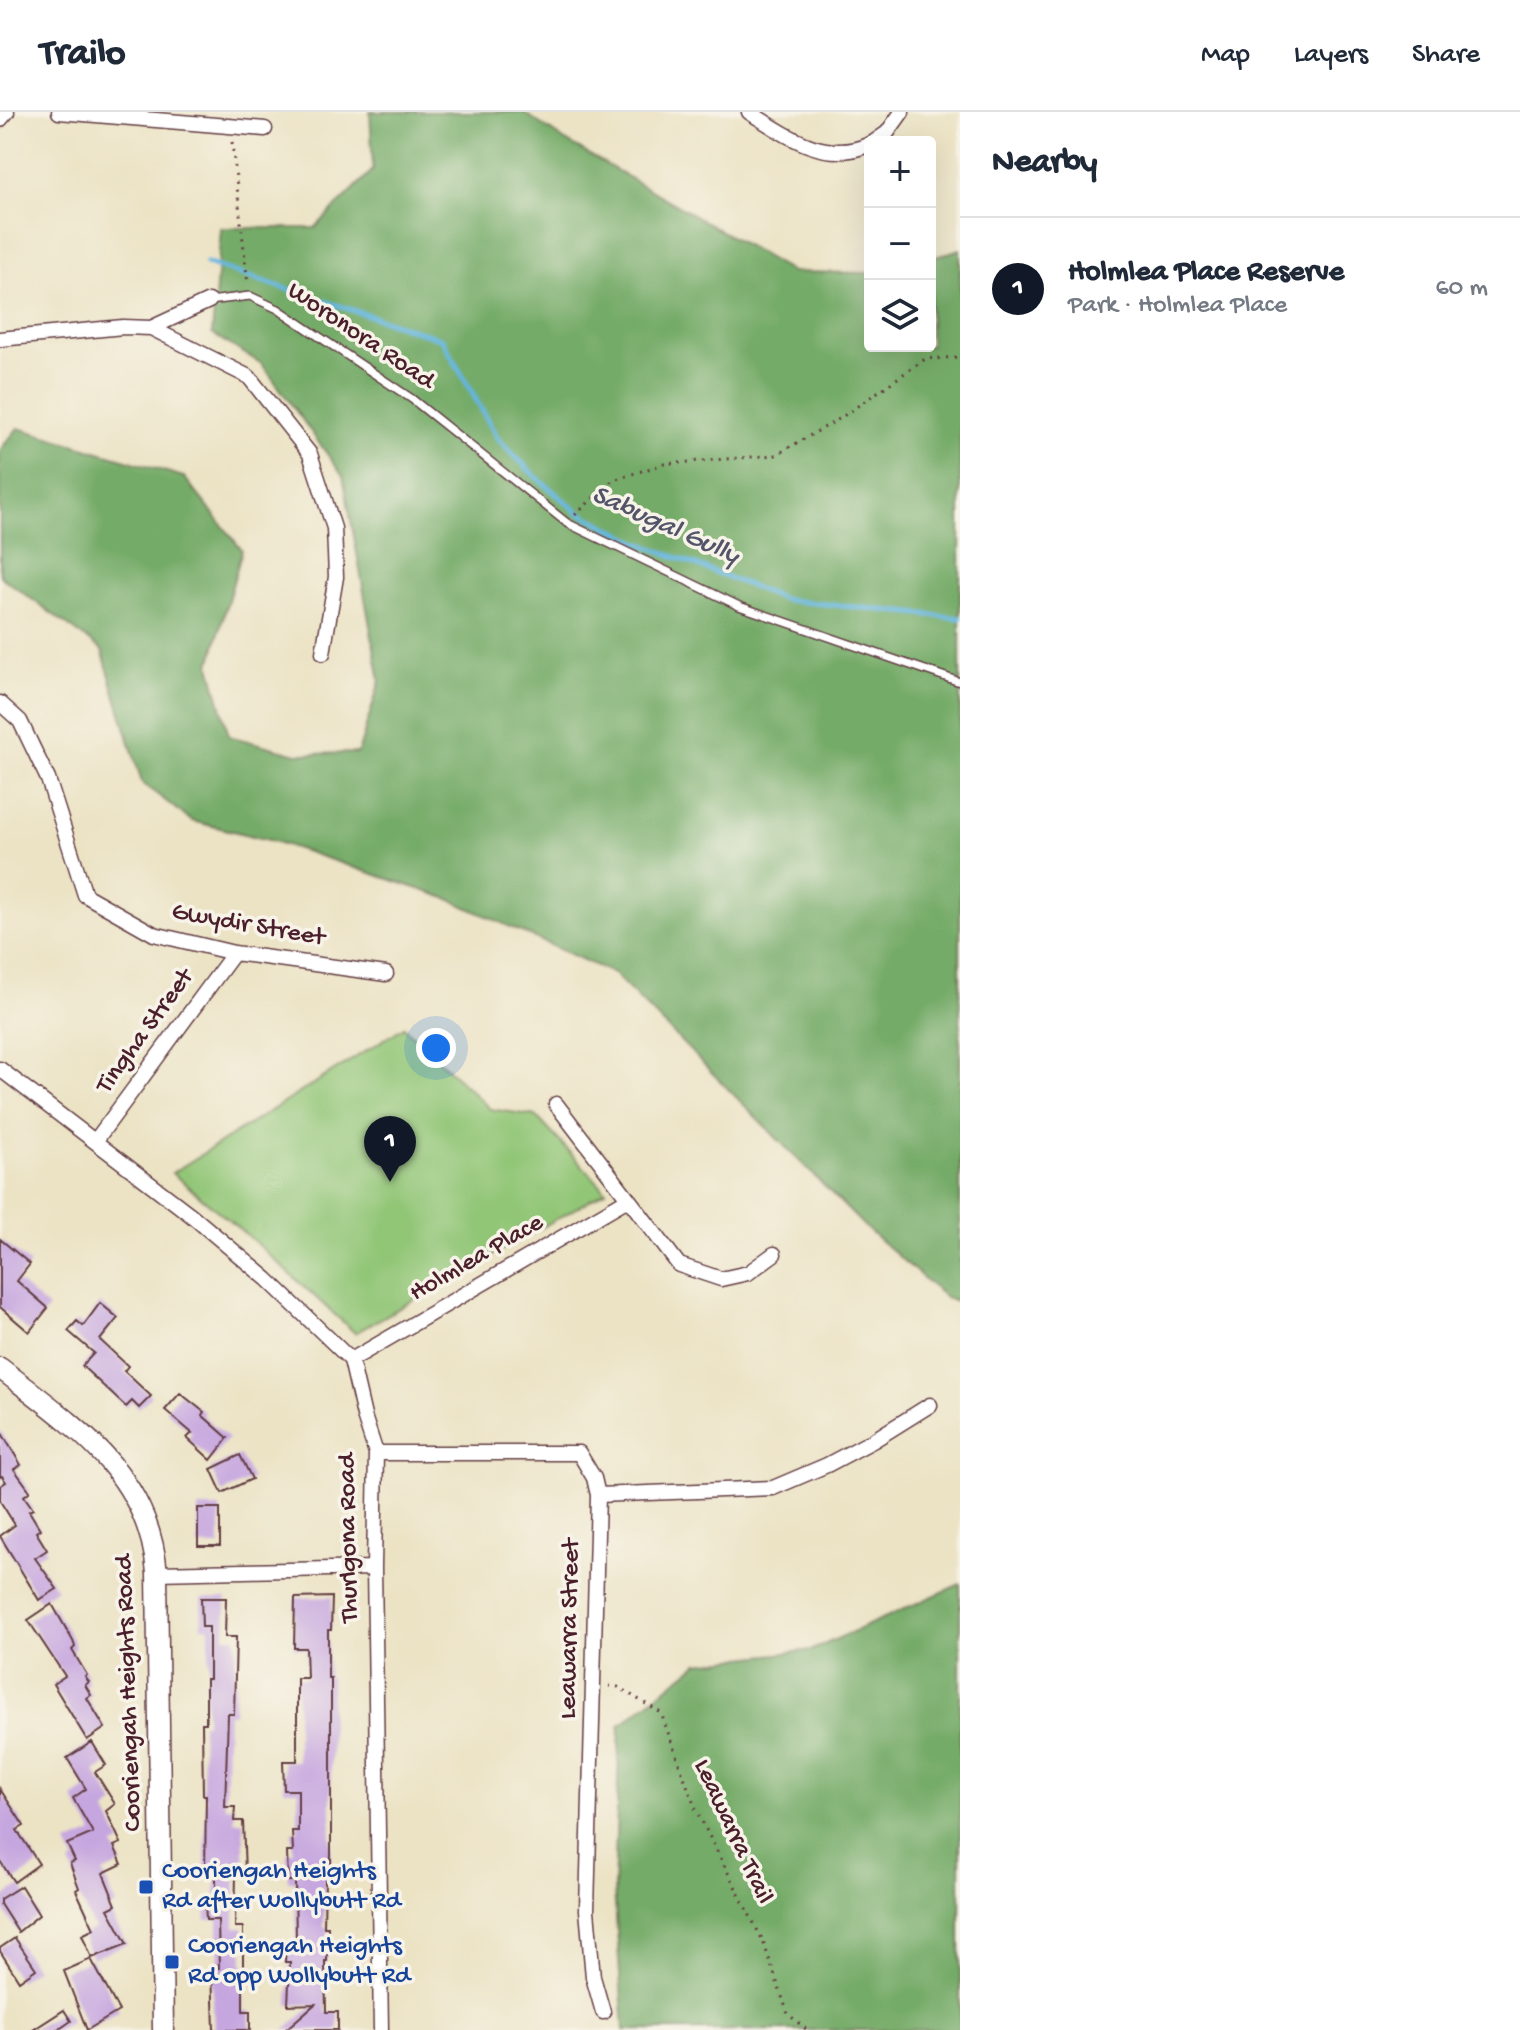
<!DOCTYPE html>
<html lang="en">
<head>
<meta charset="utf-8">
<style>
	body { margin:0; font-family:"Gochi Hand",sans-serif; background:#f2f2f3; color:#1f2937 }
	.controls { position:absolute; right:24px; top:24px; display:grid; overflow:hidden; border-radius:8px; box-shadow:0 8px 32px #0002 }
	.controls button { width:72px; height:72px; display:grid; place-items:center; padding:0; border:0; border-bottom:2px solid #e0e1e3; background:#fff; color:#1f2937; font:40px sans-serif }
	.you { position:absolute; left:436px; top:936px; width:28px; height:28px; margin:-20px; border:6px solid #fff; border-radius:50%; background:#1a73e8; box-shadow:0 0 0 12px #1a73e833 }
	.badge { display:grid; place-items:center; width:52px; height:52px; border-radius:50%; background:#111827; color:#fff; font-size:26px; font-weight:700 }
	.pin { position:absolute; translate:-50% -66px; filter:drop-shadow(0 2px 4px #0008) }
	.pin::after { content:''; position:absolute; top:42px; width:28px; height:24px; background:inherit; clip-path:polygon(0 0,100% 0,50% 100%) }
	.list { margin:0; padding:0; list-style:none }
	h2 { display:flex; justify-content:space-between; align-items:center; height:104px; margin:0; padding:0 32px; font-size:34px }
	h2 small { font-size:26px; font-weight:400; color:#747a83 }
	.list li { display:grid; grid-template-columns:52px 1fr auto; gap:24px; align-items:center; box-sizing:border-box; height:144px; padding:0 32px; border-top:2px solid #e0e1e3 }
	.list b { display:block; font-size:30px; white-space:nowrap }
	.list p { margin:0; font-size:26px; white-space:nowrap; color:#747a83 }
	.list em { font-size:26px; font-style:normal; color:#747a83 }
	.icon { flex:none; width:44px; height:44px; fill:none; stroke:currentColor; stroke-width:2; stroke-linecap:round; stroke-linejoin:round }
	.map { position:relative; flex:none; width:960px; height:1918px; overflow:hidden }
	header { display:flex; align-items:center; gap:48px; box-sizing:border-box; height:112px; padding:0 40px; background:#fff; border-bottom:2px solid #e0e1e3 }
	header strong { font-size:38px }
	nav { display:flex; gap:44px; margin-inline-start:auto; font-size:28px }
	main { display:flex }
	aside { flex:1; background:#fff }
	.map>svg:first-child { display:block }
	.green { fill:#92c677; stroke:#6e7251; stroke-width:2 }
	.forest { fill:#75ab68; stroke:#60654a; stroke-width:2 }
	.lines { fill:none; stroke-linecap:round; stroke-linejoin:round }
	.stream { stroke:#64b6df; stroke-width:5 }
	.building { fill:#c6a6df }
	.lane-casing { stroke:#623c42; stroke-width:10 }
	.street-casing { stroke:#623c42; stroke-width:17 }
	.secondary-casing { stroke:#623c42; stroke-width:23 }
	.path { stroke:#623c42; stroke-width:3; stroke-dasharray:2 6; stroke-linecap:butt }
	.lane { stroke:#fff; stroke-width:7 }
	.street { stroke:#fff; stroke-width:14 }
	.secondary { stroke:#fff; stroke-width:20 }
	.transit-dot { fill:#1a4fb4; stroke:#f7f3e8; stroke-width:3 }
	.labels { text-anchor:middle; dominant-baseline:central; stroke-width:7; stroke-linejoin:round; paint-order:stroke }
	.street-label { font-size:26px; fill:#4a1f2b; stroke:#f7f3e8 }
	.transit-label { font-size:26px; fill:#164399; stroke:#f7f3e8; text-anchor:start }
	.water-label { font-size:28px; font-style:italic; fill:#53546a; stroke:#f7f3e8 }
</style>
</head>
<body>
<header>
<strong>Trailo</strong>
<nav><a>Map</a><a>Layers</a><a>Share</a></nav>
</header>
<main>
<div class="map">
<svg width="960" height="1918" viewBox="0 0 960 1918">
	<rect width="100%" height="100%" fill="#f7f3e8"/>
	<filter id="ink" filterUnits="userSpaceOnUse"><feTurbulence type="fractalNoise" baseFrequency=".0125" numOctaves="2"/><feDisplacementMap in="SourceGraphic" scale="16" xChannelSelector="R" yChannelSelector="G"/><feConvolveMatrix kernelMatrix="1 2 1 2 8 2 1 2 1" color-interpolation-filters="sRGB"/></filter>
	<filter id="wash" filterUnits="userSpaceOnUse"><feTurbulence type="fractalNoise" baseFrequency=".006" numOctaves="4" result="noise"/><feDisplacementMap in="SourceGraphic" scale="32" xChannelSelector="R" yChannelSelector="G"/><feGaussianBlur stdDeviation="1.8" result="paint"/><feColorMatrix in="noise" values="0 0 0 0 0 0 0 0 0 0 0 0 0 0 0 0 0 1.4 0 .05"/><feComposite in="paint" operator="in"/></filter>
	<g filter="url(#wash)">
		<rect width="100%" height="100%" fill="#ece3c5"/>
		<path class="green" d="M404 915 490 997 536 1004 606 1079 355 1221 255 1130 172 1061Z"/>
		<path class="forest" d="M370 0H523L564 28 792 160 870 161V234H930V147L960 137V1192L945 1185 864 1114 614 862 449 787 277 730 192 709 142 671 102 538 0 464V338L18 316 184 365 242 438 210 553 229 624 297 642 358 641 380 569 343 364 262 252 212 222 221 116H315L373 58Z
			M960 1472V1918H624L614 1777 620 1613 698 1551 812 1538Z"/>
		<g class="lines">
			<path class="stream" d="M206 151 442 227 498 327 536 365 578 400 637 430 786 488 960 506"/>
		</g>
		<g id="blocks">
			<path class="building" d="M0 1127 30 1152 17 1169 48 1196 29 1220 0 1195Z
				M100 1191 118 1206 100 1228 128 1254 124 1259 151 1284 139 1296 132 1289 126 1295 82 1254 94 1241 68 1219 77 1209 83 1214Z
				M180 1281 204 1300 202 1303 228 1326 211 1348 187 1326 192 1321 165 1298Z
				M0 1318 21 1353 14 1357 30 1379 24 1384 33 1397 29 1399 40 1417 36 1420 47 1438 35 1446 57 1477 39 1488 0 1424 15 1413 0 1389V1374L6 1370 2 1364 0 1365Z
				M240 1343 252 1367 222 1381 211 1357Z
				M198 1396H220V1434H198Z
				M332 1485 331 1518H328V1566H331V1768H325L324 1815H328L327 1849H325L326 1900H338V1918H285L315 1892 288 1893 290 1850H285L286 1830H296L295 1769H288L287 1740H293L292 1719H298V1678H284L283 1649H297V1566H307L306 1536H294L295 1486Z
				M201 1486H226L225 1525H236L234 1602H228L225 1695H235L234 1709H243L245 1761H236L235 1815H243V1899H250V1918H214L212 1857 219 1856 218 1808H206L205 1789 216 1788V1761H205L206 1683H203L202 1611H206V1567H209V1515H202Z
				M52 1492 73 1529 75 1535 72 1538 87 1563 85 1565 89 1570 85 1573 91 1583 87 1586 105 1616 87 1628 53 1572 65 1564 28 1508Z
				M92 1630 106 1653 95 1660 115 1692 106 1699 121 1731 114 1734 122 1752 103 1761 116 1793 108 1797 127 1832 92 1846 82 1823 94 1817 76 1778 79 1776 70 1751 75 1749 67 1732 93 1721 73 1686 86 1677 67 1646Z
				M0 1677 24 1714 17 1718 39 1752 14 1770 0 1749Z
				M21 1774 39 1803 18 1820 0 1792V1787Z
				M15 1826 36 1857 19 1869 0 1839V1836Z
				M91 1847 119 1899 87 1918 64 1859Z
				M64 1898 71 1909 58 1918H33Z"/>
		</g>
	</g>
	<g filter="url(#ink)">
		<use href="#blocks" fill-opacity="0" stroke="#623c42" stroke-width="2"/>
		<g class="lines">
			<defs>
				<path id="lane" d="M209 189 250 184 278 197 412 287 567 411 739 494 960 570"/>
				<path id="street" d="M59 0 265 17
					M749 0C786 23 825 53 870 32
					M0 8 7 0
					M874 30 887 21 902 0
					M151 216 249 265 310 342 334 416 336 465 323 541
					M0 227 123 215 151 216 209 189
					M0 591 20 609 48 667 85 783 154 822 234 841 386 862
					M0 957 191 1103 267 1167 351 1248 364 1304 376 1341 374 1456 381 1918
					M556 992 679 1153 721 1167 748 1161 774 1142
					M96 1028 234 841
					M351 1248 628 1087
					M376 1341H579L594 1366 598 1383 587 1798 593 1865 603 1900
					M598 1383 773 1376 827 1353 874 1328 930 1293
					M157 1461 374 1456"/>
				<path id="secondary" d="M0 1256C73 1313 149 1361 157 1461L163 1918"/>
			</defs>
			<use href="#lane" class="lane-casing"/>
			<use href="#street" class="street-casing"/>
			<use href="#secondary" class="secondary-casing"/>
			<path class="path" d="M232 30 248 173
				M575 403 613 368 664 352 776 343 839 307 925 247 960 245
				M609 1574 618 1575 661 1601 696 1698 763 1829 788 1902 807 1918"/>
			<use href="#lane" class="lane"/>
			<use href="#street" class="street"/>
			<use href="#secondary" class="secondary"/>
		</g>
	</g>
	<g class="transit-dot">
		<rect x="138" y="1767" width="16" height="16" rx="4"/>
		<rect x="164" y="1842" width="16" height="16" rx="4"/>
	</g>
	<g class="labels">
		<g class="street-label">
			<text transform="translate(360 225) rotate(34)">Woronora Road</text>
			<text transform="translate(248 814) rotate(10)">Gwydir Street</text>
			<text transform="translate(146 920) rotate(-54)">Tingha Street</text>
			<text transform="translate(477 1147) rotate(-30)">Holmlea Place</text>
			<text transform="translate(350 1426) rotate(-91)">Thurlgona Road</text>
			<text transform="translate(571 1517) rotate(-89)">Leawarra Street</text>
			<text transform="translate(130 1581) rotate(-92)">Cooriengah Heights Road</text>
			<text transform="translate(732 1720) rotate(65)">Leawarra Trail</text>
		</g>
		<g class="transit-label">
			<text x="162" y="1760">Cooriengah Heights<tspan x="162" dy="30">Rd after Wollybutt Rd</tspan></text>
			<text x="188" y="1835">Cooriengah Heights<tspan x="188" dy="30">Rd opp Wollybutt Rd</tspan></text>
		</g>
		<g class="water-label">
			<text transform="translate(665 414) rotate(24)">Sabugal Gully</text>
		</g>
	</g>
</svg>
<div class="controls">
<button>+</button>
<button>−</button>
<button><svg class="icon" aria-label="layers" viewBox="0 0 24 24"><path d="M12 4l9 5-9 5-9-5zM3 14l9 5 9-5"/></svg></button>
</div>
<div class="you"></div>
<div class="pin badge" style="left:390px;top:1070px">1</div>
</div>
<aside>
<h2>Nearby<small></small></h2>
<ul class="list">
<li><span class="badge">1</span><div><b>Holmlea Place Reserve</b><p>Park · Holmlea Place</p></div><em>60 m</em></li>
</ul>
</aside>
</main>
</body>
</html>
